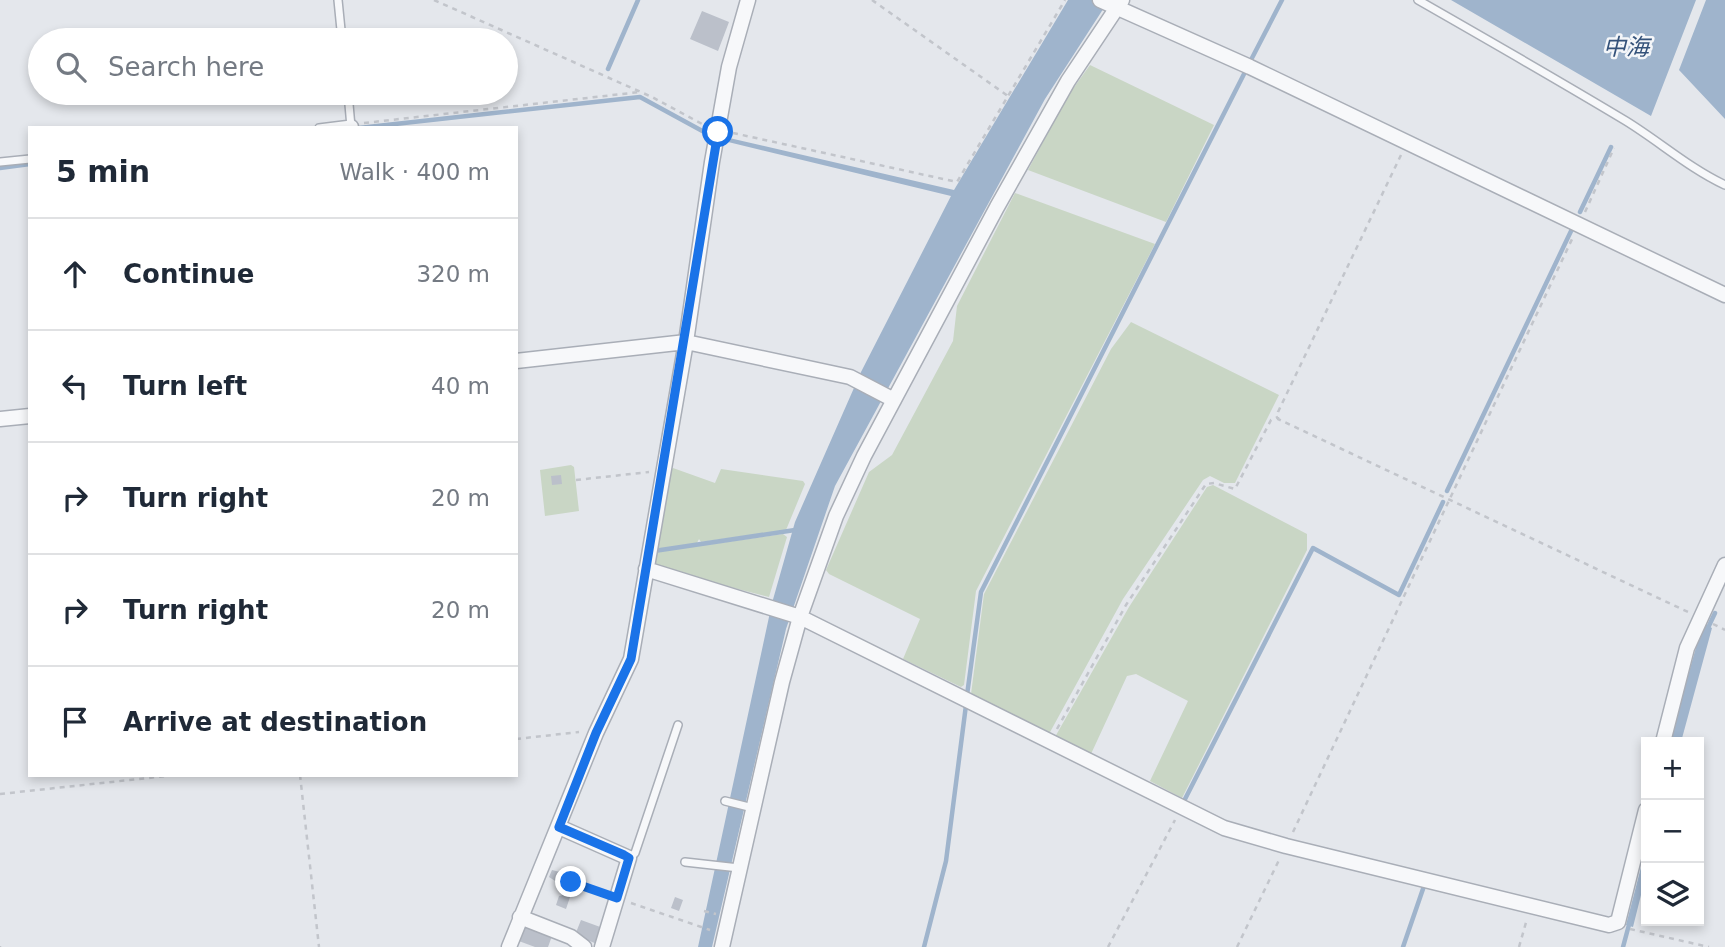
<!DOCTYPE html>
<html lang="en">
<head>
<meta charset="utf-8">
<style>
	body { margin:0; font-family:"DejaVu Sans","Noto Sans JP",sans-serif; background:#f6f6f7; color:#1f2937 }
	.controls { position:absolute; right:21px; bottom:21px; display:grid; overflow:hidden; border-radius:0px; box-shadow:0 4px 10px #0003 }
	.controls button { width:63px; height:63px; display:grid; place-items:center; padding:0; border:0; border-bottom:2px solid #e0e1e3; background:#fff; color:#1f2937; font:35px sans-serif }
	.stop { position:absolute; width:21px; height:21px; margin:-16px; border:5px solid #1a73e8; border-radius:50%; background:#fff }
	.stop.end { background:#1a73e8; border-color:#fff; box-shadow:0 2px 7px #0008 }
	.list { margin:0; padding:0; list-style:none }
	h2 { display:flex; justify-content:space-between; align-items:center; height:91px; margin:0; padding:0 28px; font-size:30px }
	h2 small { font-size:23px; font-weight:400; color:#747a83 }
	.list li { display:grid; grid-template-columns:46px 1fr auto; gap:21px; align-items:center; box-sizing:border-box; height:112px; padding:0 28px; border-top:2px solid #e0e1e3 }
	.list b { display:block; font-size:26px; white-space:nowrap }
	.list em { font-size:23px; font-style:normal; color:#747a83 }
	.icon { flex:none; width:38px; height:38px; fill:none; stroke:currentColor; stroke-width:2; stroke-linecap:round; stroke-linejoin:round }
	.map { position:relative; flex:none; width:1725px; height:947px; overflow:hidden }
	.search { position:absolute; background:#fff; box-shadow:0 4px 10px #0003; left:28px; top:28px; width:490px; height:77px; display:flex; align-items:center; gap:18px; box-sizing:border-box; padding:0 24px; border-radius:38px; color:#747a83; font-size:26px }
	.panel { position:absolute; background:#fff; box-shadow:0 4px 10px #0003; left:28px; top:126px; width:490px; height:651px; border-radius:0px }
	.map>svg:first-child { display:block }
	.green { fill:#c9d6c5 }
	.water { fill:#9fb4cc }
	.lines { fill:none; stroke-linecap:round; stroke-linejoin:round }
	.stream { stroke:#9fb4cc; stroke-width:4.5 }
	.building { fill:#bbc0ca }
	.service-casing { stroke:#a9aeb7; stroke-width:10 }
	.minor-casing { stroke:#a9aeb7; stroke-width:17 }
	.path { stroke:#c2c5cb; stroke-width:2.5; stroke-dasharray:5 5; stroke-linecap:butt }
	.service { stroke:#f7f8fa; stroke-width:7 }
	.minor { stroke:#f7f8fa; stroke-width:14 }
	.route { stroke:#1a73e8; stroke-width:9 }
	.labels { text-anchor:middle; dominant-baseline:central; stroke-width:5; stroke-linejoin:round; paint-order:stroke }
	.water-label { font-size:23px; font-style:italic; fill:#34527a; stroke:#f4f6f9 }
</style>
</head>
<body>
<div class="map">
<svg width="1725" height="947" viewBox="0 0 1725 947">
	<rect width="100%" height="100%" fill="#e4e7ec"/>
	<path class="green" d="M1090 65 1214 125 1166 222 1028 170 1067 97Z
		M1015 193 1155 244 976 591 964 685 961 687 903 659 920 619 829 574 826 570 869 472 892 455 953 341 957 306Z
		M1131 322 1279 395 1235 483H1224L1210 476 1203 480 1123 599 1049 734 971 694 984 594 1111 349Z
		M571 465 574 467 579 511 545 516 540 470Z
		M673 468 715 483 721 469 803 481 805 484 786 530 701 542 699 539 697 543 657 549 670 471Z
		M1213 485 1307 534V550L1182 798 1150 781 1188 701 1136 674 1127 676 1091 754 1055 737 1129 607 1207 487Z
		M783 534 787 537 769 597 653 567 656 552Z"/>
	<path class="water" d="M1068 0H1109L1045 99 835 486 786 629 712 947H698L772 603 795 522 861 372 951 196 724 141 725 137 954 190Z
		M1451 0H1696L1651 116Z
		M1706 0H1725V119L1679 70Z
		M1703 623 1712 628 1681 742H1669Z
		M1646 848V875L1633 927 1626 925Z"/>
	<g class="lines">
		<path class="stream" d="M1252 58 1282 0
			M608 69 638 0
			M359 128 640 97 706 133
			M0 168 30 164
			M1580 212 1611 147
			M1447 491 1572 229
			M654 551 795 530
			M1707 630 1715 613
			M967 695 981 592 1244 74
			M1183 803 1313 548 1399 595 1443 502
			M924 947 946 861 966 705
			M1403 947 1424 886
			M1623 947 1630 921"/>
	</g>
	<path class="building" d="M702 11 729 22 718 51 690 39Z
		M561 475 562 484 552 485 551 476Z
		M552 870 568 874 563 886 549 877Z
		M563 895 570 897 566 909 556 905 559 896Z
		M675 897 683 900 679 911 671 908Z
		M581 920 603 928 597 944 575 935Z
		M522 925 552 936 548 947H535L516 940Z"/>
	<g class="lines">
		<defs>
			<path id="service" d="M338 0 342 40
				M1418 0C1488 40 1558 80 1626 121 1660 142 1689 168 1725 185
				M348 93 351 127
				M319 128 351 124
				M0 162 30 159
				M725 801 753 808
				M630 858 635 853 678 725
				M685 862 739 868"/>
			<path id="minor" d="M1100 0 1250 67 1725 295
				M351 127V128
				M516 361 686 342 850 377 894 400
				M0 419 30 416
				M646 569 800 617 1224 828 1286 846 1609 925 1618 922 1646 810
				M1663 742 1687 648 1725 565
				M559 827 629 858 602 947
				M520 917 571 937 584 947
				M509 947 596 733 631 659 686 342 712 162 729 67 748 0
				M722 947 782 682 800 617 836 516 864 456 997 207 1068 81 1122 0"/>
		</defs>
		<use href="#service" class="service-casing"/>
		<use href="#minor" class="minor-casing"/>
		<path class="path" d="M434 0 652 97 704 125
			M872 0 1008 96
			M364 123 640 92
			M733 133 957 182 1065 0
			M1401 155 1278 412V419L1688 612
			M1585 212 1614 148
			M576 480 649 472
			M1713 624 1725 630
			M1057 729 1126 605 1206 484 1214 483 1235 489 1271 420 1278 417
			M516 739 579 732
			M300 775 319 947
			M0 794 176 775
			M1293 832 1573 237
			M571 882 604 894
			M631 903 710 930
			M704 911 716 914
			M1630 929 1709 947
			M0 946V947
			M1108 947 1175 820
			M1237 947 1279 860
			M1519 947 1527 919"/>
		<use href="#service" class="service"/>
		<use href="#minor" class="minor"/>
	</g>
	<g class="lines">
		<path class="route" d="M571 882 617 898 629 858 624 855 559 827 596 733 631 659 718 132"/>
	</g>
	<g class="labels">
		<g class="water-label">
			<text x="1626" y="47">中海</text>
		</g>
	</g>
</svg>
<div class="controls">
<button>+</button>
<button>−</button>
<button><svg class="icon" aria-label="layers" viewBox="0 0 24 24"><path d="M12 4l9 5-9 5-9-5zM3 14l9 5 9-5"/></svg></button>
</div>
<div class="stop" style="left:718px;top:132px"></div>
<div class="stop end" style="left:571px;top:882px"></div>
<div class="search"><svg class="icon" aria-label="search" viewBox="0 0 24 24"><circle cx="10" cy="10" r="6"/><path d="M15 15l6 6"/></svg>Search here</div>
<section class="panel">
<h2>5 min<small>Walk · 400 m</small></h2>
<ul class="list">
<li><svg class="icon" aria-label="ahead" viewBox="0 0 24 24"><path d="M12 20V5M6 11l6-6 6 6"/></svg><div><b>Continue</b></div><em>320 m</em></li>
<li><svg class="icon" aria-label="left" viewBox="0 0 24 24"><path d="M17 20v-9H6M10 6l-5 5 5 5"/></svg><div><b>Turn left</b></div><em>40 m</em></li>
<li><svg class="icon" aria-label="right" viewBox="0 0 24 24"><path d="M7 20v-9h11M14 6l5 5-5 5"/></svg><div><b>Turn right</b></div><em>20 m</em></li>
<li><svg class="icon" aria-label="right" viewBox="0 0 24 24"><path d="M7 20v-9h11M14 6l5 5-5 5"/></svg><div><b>Turn right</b></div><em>20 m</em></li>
<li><svg class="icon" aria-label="arrive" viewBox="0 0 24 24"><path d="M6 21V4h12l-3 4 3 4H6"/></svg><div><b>Arrive at destination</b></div></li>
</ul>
</section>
</div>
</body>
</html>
